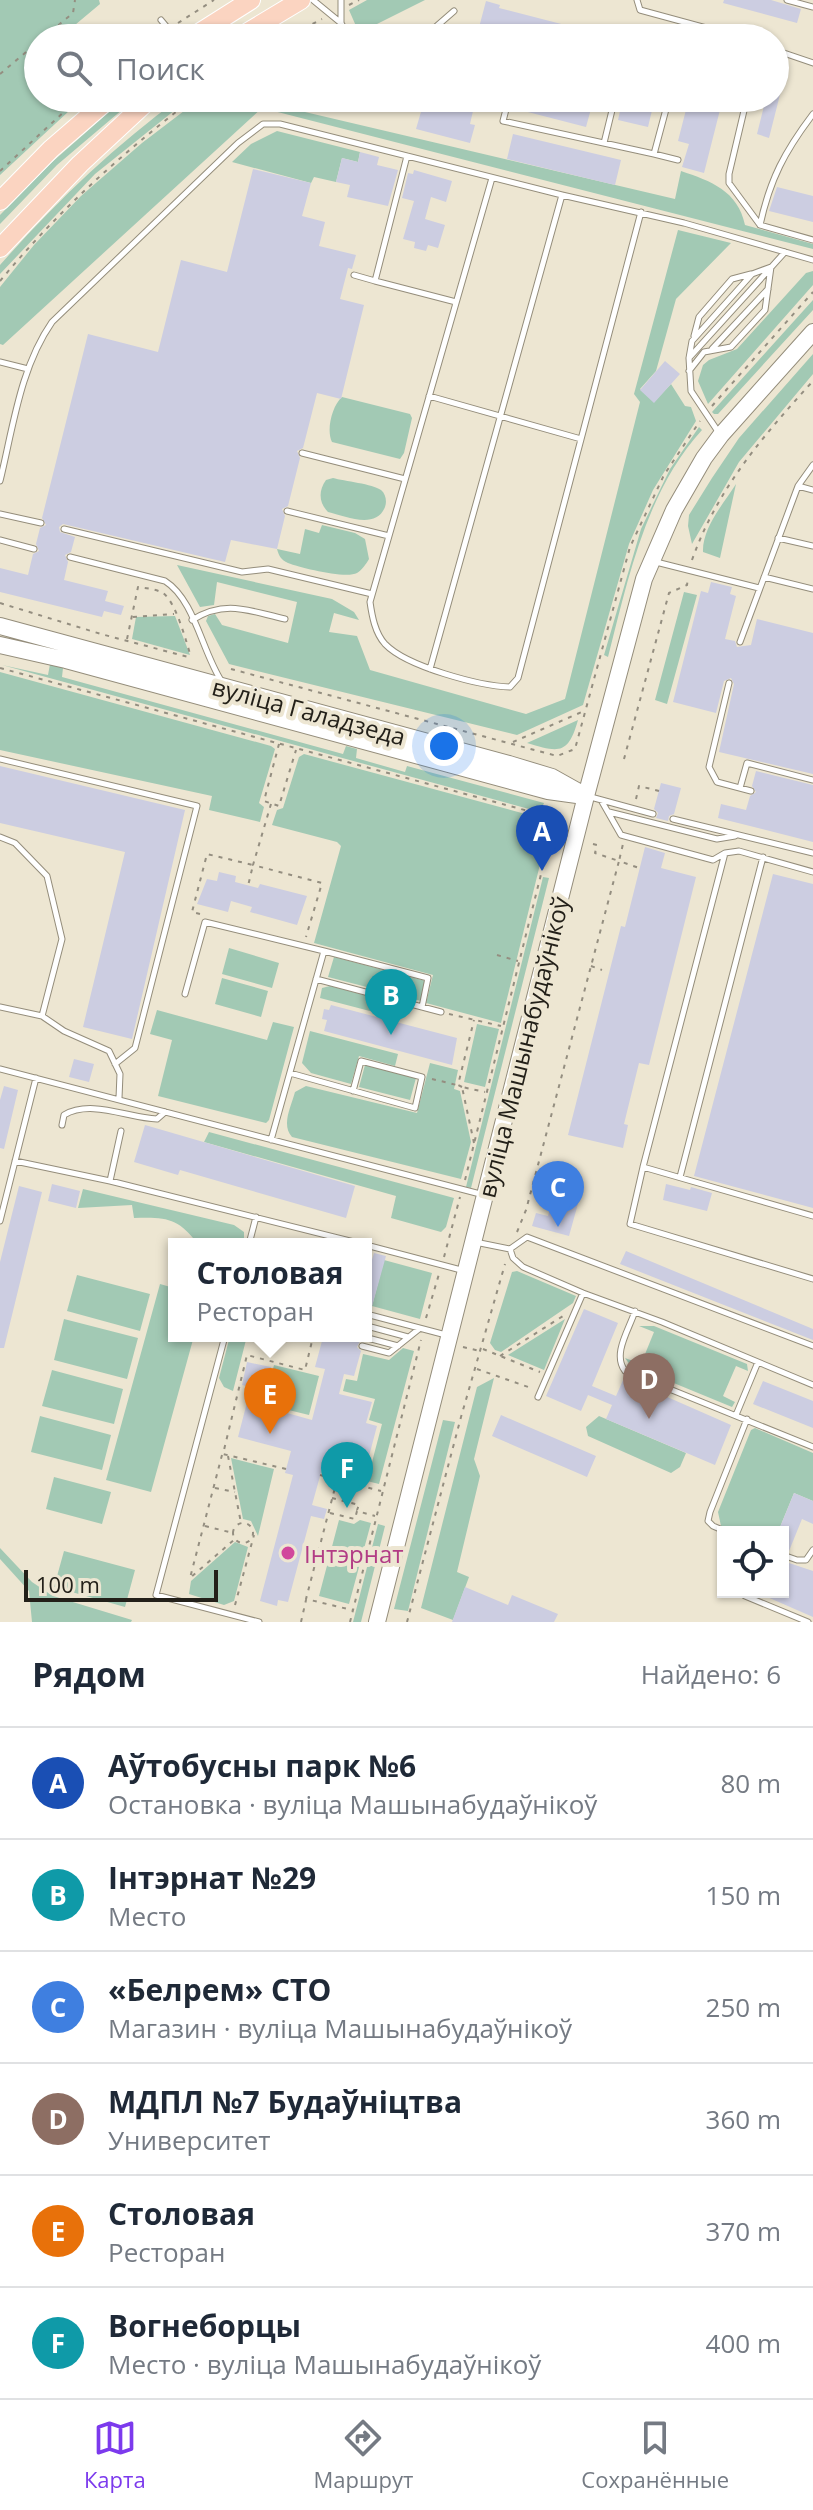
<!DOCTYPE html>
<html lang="ru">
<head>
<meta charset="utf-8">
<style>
	body { margin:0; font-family:"Open Sans",sans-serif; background:#f6f6f7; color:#1f2937 }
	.controls { position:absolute; right:24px; bottom:24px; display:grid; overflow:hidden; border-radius:0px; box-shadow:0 2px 6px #0004 }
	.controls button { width:72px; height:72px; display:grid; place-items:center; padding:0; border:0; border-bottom:2px solid #e0e1e3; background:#fff; color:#1f2937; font:40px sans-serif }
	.scale { position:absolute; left:24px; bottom:20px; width:194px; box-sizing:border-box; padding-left:8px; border:4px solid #232019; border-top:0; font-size:22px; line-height:28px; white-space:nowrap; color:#232019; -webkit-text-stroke:6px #ede6d2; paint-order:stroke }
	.you { position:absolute; left:444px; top:746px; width:28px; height:28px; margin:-20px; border:6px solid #fff; border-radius:50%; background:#1a73e8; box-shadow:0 0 0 12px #1a73e833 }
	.badge { display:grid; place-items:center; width:52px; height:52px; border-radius:50%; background:#7c3aed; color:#fff; font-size:26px; font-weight:700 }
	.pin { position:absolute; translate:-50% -66px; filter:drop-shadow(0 2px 4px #0008) }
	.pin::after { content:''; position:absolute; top:42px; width:28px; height:24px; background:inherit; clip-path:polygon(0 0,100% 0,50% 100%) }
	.popup { position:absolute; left:168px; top:1238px; width:204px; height:104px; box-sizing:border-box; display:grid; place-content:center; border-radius:0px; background:#fff; filter:drop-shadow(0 2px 6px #0005); font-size:26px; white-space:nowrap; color:#747a83 }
	.popup b { font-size:30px; color:#1f2937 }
	.popup::after { content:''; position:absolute; left:50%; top:100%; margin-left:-16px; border:16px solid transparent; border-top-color:#fff }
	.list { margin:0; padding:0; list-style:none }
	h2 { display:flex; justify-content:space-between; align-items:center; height:104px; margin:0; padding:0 32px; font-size:34px }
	h2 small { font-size:26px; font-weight:400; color:#747a83 }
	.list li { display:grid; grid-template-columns:52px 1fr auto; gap:24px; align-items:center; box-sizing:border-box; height:112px; padding:0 32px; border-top:2px solid #e0e1e3 }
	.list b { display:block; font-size:30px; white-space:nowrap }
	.list p { margin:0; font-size:26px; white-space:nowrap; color:#747a83 }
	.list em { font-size:26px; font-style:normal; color:#747a83 }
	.icon { flex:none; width:44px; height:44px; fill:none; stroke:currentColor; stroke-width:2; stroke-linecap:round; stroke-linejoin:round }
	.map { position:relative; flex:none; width:813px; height:1622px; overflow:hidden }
	.search { position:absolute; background:#fff; box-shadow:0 2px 6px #0004; left:24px; right:24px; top:24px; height:88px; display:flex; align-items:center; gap:20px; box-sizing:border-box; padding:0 28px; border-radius:44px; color:#747a83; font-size:30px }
	.sheet { height:776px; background:#fff }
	nav { display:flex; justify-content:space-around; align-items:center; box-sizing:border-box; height:112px; border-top:2px solid #e0e1e3; background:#fff; font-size:22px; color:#747a83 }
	nav a { display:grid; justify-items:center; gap:4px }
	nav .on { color:#7c3aed }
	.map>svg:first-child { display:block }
	.green { fill:#a2c9b4 }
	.building { fill:#cccde1 }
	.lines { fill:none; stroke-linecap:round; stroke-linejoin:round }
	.lane-casing { stroke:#948d7b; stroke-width:7 }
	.secondary-casing { stroke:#948d7b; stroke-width:18 }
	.primary-casing { stroke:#fff; stroke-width:20 }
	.path { stroke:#948e80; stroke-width:2; stroke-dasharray:4 6; stroke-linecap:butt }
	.lane { stroke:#fff; stroke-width:5 }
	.secondary { stroke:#fff; stroke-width:16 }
	.primary { stroke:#fbd4c1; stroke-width:18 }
	.hotel-dot { fill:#d1479c; stroke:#ede6d2; stroke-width:3 }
	.labels { text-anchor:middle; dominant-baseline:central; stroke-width:8; stroke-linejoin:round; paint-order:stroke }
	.street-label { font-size:24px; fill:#232019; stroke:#ede6d2 }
	.hotel-label { font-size:24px; fill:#b23c85; stroke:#ede6d2; text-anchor:start }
</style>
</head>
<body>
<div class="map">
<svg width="813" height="1622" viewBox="0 0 813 1622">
	<rect width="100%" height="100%" fill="#ede6d2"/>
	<path class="green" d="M0 0H99L100 4 63 35 65 38H38V98H83L0 175Z
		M367 0H425L359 33 349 10Z
		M125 98H136L57 165 0 224V215L51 163Z
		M180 98H190L95 174 0 274V265C55 203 113 147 180 98Z
		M201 98H256L254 100 675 199 681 171C711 181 738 191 745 225L813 244V249L262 108 3 345 0 344V287L34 245 81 196 142 143Z
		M277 131 360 152 358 162 342 158 336 182 314 177 311 183 232 162 251 144Z
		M678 230 731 243 676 299 656 371 640 389 654 402 671 384 685 406 691 407 696 421 653 490 629 544 583 705 517 735 229 664 206 621 208 616 215 614 222 625 288 643 297 602 217 582 214 605 200 607 177 565 332 599 354 612 359 620 334 613 329 632 357 636 370 670 526 714 565 699 640 402 634 394Z
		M813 271V285L708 404 698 381 703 365 709 360 737 349 806 273Z
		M813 300V310L718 414H714L712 412Z
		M813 354V374L739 462 692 544 688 526 689 515 712 478 739 438Z
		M342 397 410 414 412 418 404 453 400 459 332 442C326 430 332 406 342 397Z
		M699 427 702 430C646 491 628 579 608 657L604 655 641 529 670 469Z
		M333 478C344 481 373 484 381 490 386 494 387 502 385 507 376 530 345 516 328 512 319 503 318 491 326 480Z
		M736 484 720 558 703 552C702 528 724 503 736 484Z
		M322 525 355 533 365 539 369 559C366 564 362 570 357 573 346 579 301 568 288 563 281 560 279 556 277 549L300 554 305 529 319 533Z
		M684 592 697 595 667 704 655 700Z
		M175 616 190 655 132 639 136 617Z
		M50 664 63 668 62 677 343 754 346 746 357 749 356 758 405 772 407 766 544 803 540 812 2 665 48 675Z
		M0 672 271 746 275 749 259 803 264 807 260 822 209 810 212 796 0 750Z
		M578 720C568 756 558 752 527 743Z
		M304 754 540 818 547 836 501 1023 426 1003 433 975 314 943 341 846 337 842 272 825 277 810 283 808 299 757Z
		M543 877 549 878 471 1188 466 1187Z
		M229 948 279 963 272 988 222 974Z
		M334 957 426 981 421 1001 328 977Z
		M222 978 268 991 261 1017 215 1004Z
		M330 986 388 1001 385 1015 320 998 322 988Z
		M157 1010 267 1040 273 1022 294 1027 269 1120 266 1123 158 1096 172 1040 150 1034Z
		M477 1024 499 1029 485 1087 464 1082Z
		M310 1031 398 1054 395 1066 359 1056 351 1084 311 1073 302 1063Z
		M430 1063 458 1070 454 1089 460 1091 471 1142 461 1179 292 1137C281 1125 291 1107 295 1092L306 1086 417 1113Z
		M365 1065 416 1078 410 1100 359 1087Z
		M209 1132 454 1198 446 1227 441 1232 391 1218 396 1196 204 1142Z
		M83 1189 234 1225 244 1232V1244H198C178 1218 167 1217 134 1218L132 1205 78 1208Z
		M384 1260 432 1273 420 1319 372 1306Z
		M517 1271 576 1296 573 1303 501 1352 495 1350 490 1343 512 1272Z
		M77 1275 150 1294 140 1331 67 1311Z
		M160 1284 174 1288V1336H194L151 1492 106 1480Z
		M64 1319 138 1338 127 1379 54 1360Z
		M565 1319 544 1370 508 1355Z
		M639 1326H654L747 1364 748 1371 736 1366 723 1396 735 1402 732 1407 630 1365 625 1358 641 1364 654 1332Z
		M230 1336H247L233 1391 224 1387 219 1378Z
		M403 1348 414 1351 379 1484 367 1481 382 1424 369 1420 375 1399 343 1391 346 1379 357 1381 363 1354 389 1360Z
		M274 1365 319 1376 309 1415 264 1404Z
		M52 1370 123 1389 114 1424 42 1406Z
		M494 1378 474 1459 480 1476 457 1572 469 1577 453 1620 421 1608 477 1387Z
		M40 1416 111 1435 102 1470 31 1452Z
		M599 1416 686 1453 680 1467 671 1473 588 1436 586 1427Z
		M443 1420 455 1422 408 1611 394 1609Z
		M755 1428 813 1453V1501L794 1493 778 1532H738L721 1526 718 1512 751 1430Z
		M231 1458 274 1469 258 1536 251 1521 243 1519Z
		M54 1477 111 1492 102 1524 46 1509Z
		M339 1520 354 1524 360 1520 371 1523 349 1604 319 1596Z
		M378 1524 385 1526 361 1622H353Z
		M235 1542 248 1547 234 1601 224 1605 189 1594 191 1581Z
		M0 1548 32 1582 53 1596 132 1620 131 1622H32L29 1591 0 1559Z
		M64 1551 135 1570 125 1607 54 1587Z"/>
	<path class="building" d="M724 0H771L801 9 797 23 723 3Z
		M486 1 500 5 499 8 600 34V38H440L445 26 477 35Z
		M775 64 787 67 769 138 757 134 766 98H775Z
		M425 98H476L470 124 475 125 470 143 416 129Z
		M523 98H594L586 127 520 110Z
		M623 98H655L648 127 618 120Z
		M689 98H723L704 173 682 167 689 144 678 141Z
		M513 134 621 160 615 185 507 159Z
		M360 152 379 157 377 165 398 170 388 206 347 197 350 185 336 182 342 158 358 162Z
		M253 169 311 183 302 216 325 222 319 246 356 255 352 269 348 268 340 299 364 305 341 399 317 393 303 448 297 451 300 458 288 506 282 509 285 516 277 549 231 540 225 562 63 524 59 527 60 532 75 537 71 552 65 555 68 562 64 580 108 591 105 601 124 606 121 615 104 611 102 617 0 592V568L28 575 33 554 39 551 36 544 40 528 46 525 42 518 88 334 158 352 181 260 227 272Z
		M414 170 452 181 446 202 431 197 425 219 445 225 438 248 428 245 426 251 414 248 415 242 403 239 414 201 402 198 408 173 413 174Z
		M777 187 813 196V222L769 211Z
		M665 361 680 374 654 403 640 390Z
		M711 582 732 587 730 594 736 596 725 639 735 641 737 647 751 645 757 619 813 633V774L719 752 734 684 731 678 724 681 716 713 673 702 701 591 708 593Z
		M0 766 185 810 132 1039 83 1027 125 852 0 823Z
		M756 771 813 785V842L718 818 721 804 746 810 750 796 756 792 752 786Z
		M661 783 681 788 674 814 669 816 668 821 656 818 658 813 654 809Z
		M645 847 665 853 661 868 696 877 649 1065 639 1063 624 1124 628 1125 623 1148 568 1135 621 926 625 927Z
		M219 872 236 876 235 882 258 888 260 884 307 896 297 925 250 912 252 907 231 901 228 912 197 904 207 879 217 881Z
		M773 874 813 884V1208L694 1176Z
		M331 1005 457 1038 452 1065 324 1031 327 1020 322 1019 324 1009 329 1010Z
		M74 1059 94 1064 89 1082 69 1077Z
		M4 1086 18 1090 4 1149 0 1148V1100Z
		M145 1125 355 1186 346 1218 180 1170 178 1175 134 1162Z
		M52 1184 80 1191 76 1208 48 1201Z
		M666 1184 690 1190 691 1187 712 1193 707 1211 663 1200Z
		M19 1186 42 1192 4 1348H0V1262Z
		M556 1186 581 1193 569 1236 532 1226 536 1213 548 1216Z
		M626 1251 813 1329V1340L620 1264Z
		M374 1253 386 1256 371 1310 366 1311V1280Z
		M584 1309 618 1323 592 1386 616 1396 624 1378 731 1425 715 1465 606 1419 612 1405 588 1395 581 1411 546 1396Z
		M328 1336H359L360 1341 357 1347 361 1351 354 1376 344 1374 339 1394 372 1402 366 1423 377 1426 368 1460 372 1461 369 1471 355 1467 352 1477 322 1469 312 1505 327 1509 324 1519 311 1516 288 1602 278 1600 277 1606 260 1601 293 1475 285 1473 291 1451 238 1437 251 1387 242 1385 247 1362 271 1367 262 1406 312 1420 325 1369 315 1367 322 1341 326 1340Z
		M763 1381 813 1401V1428L753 1404Z
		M501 1415 596 1456 587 1477 492 1436Z
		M794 1493 813 1501V1524L802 1519 789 1551 783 1550V1532H778Z
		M783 1561 813 1571V1617L756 1592H783Z
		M465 1587 508 1605 512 1595 558 1614 554 1622H452Z"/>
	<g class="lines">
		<defs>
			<path id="lane" d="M313 0 341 23 349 38
				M637 0 640 10 743 38
				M787 0 813 7
				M161 20 176 38
				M341 22V0
				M423 38 454 11
				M775 50 813 63
				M509 98 503 121 654 154 669 98
				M747 98 729 174V183L760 225 813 240
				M604 143 615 98
				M654 154 678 160
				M407 156 375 281 456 302
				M492 178 370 602C372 616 375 633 385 644 407 667 480 686 510 687L518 678 641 212
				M760 225C770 179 785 151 813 114
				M354 275 375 281
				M694 336 699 317 732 279 751 274
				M712 349 768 289
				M0 362 28 369
				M689 371 704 352 731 347 765 310 771 267 752 274 692 341 689 358
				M429 396 581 439
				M719 433 691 391 689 358 785 252
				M302 453 405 479
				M0 481C13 428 20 368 52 322L238 143 263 124H280L562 195 684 223 813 260
				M798 486 813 490
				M287 511 389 536
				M0 514 41 523
				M64 529 242 572 268 569 372 594
				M778 538 813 546
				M0 540 34 549
				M70 557 165 581C195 600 202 652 222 682
				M656 562 759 588
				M764 577 813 589
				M192 620C226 599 249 611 285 619
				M740 642 798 486 813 465
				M430 669 562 195
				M729 683 709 767 717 782 751 791
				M0 759 197 806 135 1048 115 1064
				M740 788 747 763 813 780
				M587 796 653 814
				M601 800 621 835 713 860 725 853 739 851 813 872
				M609 812 717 839 735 836
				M673 819 813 853
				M0 837 15 843 47 876 62 939 42 1016 64 1031 109 1051 120 1074 119 1098
				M725 853 643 1167 813 1216
				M324 951 428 978 422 1007
				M316 979 441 1012
				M185 994 205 922 324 951 271 1140
				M0 1007 42 1016
				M0 1069 484 1195
				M290 1073 415 1108 422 1077 361 1061 353 1091
				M62 1125 64 1115C91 1099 128 1118 157 1119L165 1112
				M15 1161 110 1181 362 1244
				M643 1167 630 1224 813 1279
				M680 1177 763 857
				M110 1181 121 1131
				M0 1221 36 1078
				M475 1242 510 1249 527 1237 813 1346
				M249 1244 256 1217
				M366 1245 461 1270
				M510 1249 513 1258 523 1267 583 1293 662 1322 813 1385
				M635 1311C629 1330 612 1354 625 1371L813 1447
				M370 1315 446 1335
				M367 1326 408 1337
				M225 1336 156 1595 259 1622
				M322 1336H323
				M364 1337 398 1346
				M362 1346 389 1353 419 1329
				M538 1397 583 1293
				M736 1415 758 1362
				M727 1532 713 1526 708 1521 710 1512 747 1419
				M783 1555 797 1560H806L813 1550
				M745 1596 808 1622"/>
			<path id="secondary" d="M0 626 509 764 552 777 586 796
				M0 645 66 660 548 791 577 795
				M377 1622 586 796 644 579 674 510 704 458 721 435 813 332"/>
			<path id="primary" d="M191 38 251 0
				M238 38 301 0
				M0 201 51 149 110 98
				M0 248 80 164 151 98"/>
		</defs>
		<use href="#lane" class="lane-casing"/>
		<use href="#secondary" class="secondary-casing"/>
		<use href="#primary" class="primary-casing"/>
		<path class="path" d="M349 5 359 0
			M178 23 214 0
			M43 38 73 13 75 0
			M286 38 322 19
			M0 74 38 42
			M0 171 79 98
			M0 281C59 210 121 154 194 98
			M712 406 813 292
			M692 560C717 489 763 436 813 381
			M0 603 101 634 192 658
			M133 617 174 614
			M127 639 138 587C145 588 156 589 163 593 176 602 186 641 191 657
			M0 668 543 815
			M231 669 557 756 575 749 630 547 664 475 700 421
			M513 742 584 711
			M279 744 264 801 279 806 296 750
			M624 759 669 593 687 585 688 578
			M636 799 639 786 659 791
			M271 804 253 865 322 883 306 937
			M593 844 597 845 595 853 619 861 623 844
			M200 914 192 912 207 854 253 865 248 886
			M497 955 518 961
			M591 966 602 970
			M449 1014 501 1026
			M432 1079 457 1085
			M462 1087 458 1085 474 1020
			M474 1143 462 1087 485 1092
			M465 1180 551 834 543 815 545 807
			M517 1232 526 1210 619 861 639 868
			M444 1257 460 1197
			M426 1318 439 1274
			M463 1347 480 1351
			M483 1349 540 1372
			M500 1356 563 1316
			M477 1369 531 1388
			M222 1455 190 1578 235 1539
			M228 1456 241 1523
			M286 1469 223 1454 247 1355 305 1370 313 1337
			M320 1475 381 1491
			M337 1480 306 1599 352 1610
			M215 1488 235 1492
			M332 1498 359 1505 357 1510
			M330 1513 355 1519 357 1511 375 1516
			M233 1533a10 10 0 1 1 20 0a10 10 0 1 1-20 0Z
			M205 1526 233 1533
			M235 1605 254 1535
			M301 1622 306 1600
			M350 1622 421 1340
			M407 1622 461 1417 505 1264"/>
		<use href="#lane" class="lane"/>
		<use href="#secondary" class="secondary"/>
		<use href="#primary" class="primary"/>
	</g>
	<circle class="hotel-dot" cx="288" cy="1553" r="8"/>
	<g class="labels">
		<g class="street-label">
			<text transform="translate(309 711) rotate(15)">вуліца Галадзеда</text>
			<text transform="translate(523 1047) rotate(-76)">вуліца Машынабудаўнікоў</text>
		</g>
		<g class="hotel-label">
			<text x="304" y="1553">Інтэрнат</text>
		</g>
	</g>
</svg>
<div class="controls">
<button><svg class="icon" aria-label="locate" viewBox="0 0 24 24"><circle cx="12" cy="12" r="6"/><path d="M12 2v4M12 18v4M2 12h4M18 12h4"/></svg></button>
</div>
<div class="scale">100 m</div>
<div class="you"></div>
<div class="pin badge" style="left:542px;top:871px;background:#1a4fb4">A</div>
<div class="pin badge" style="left:391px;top:1035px;background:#0f9aa8">B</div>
<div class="pin badge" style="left:558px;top:1227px;background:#3f7fe0">C</div>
<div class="pin badge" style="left:649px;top:1419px;background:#8d6e63">D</div>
<div class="pin badge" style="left:270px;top:1434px;background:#e8710a">E</div>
<div class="popup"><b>Столовая</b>Ресторан</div>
<div class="pin badge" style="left:347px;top:1508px;background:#0f9aa8">F</div>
<div class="search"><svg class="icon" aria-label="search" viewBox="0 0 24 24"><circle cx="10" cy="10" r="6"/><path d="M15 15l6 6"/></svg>Поиск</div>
</div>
<section class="sheet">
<h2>Рядом<small>Найдено: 6</small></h2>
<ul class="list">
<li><span class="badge" style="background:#1a4fb4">A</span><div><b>Аўтобусны парк №6</b><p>Остановка · вуліца Машынабудаўнікоў</p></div><em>80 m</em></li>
<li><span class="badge" style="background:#0f9aa8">B</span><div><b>Інтэрнат №29</b><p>Место</p></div><em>150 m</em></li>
<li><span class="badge" style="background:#3f7fe0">C</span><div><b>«Белрем» СТО</b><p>Магазин · вуліца Машынабудаўнікоў</p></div><em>250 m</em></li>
<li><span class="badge" style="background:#8d6e63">D</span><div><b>МДПЛ №7 Будаўніцтва</b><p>Университет</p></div><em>360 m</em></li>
<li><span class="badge" style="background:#e8710a">E</span><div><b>Столовая</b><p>Ресторан</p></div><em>370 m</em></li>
<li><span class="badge" style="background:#0f9aa8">F</span><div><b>Вогнеборцы</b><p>Место · вуліца Машынабудаўнікоў</p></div><em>400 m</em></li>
</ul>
</section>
<nav>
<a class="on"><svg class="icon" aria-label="map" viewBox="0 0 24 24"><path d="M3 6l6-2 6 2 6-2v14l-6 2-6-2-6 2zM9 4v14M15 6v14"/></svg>Карта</a>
<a><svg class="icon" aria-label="directions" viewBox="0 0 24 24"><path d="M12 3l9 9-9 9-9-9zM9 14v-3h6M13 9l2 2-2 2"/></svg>Маршрут</a>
<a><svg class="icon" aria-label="saved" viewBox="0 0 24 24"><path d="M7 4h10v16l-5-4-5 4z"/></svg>Сохранённые</a>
</nav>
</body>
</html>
